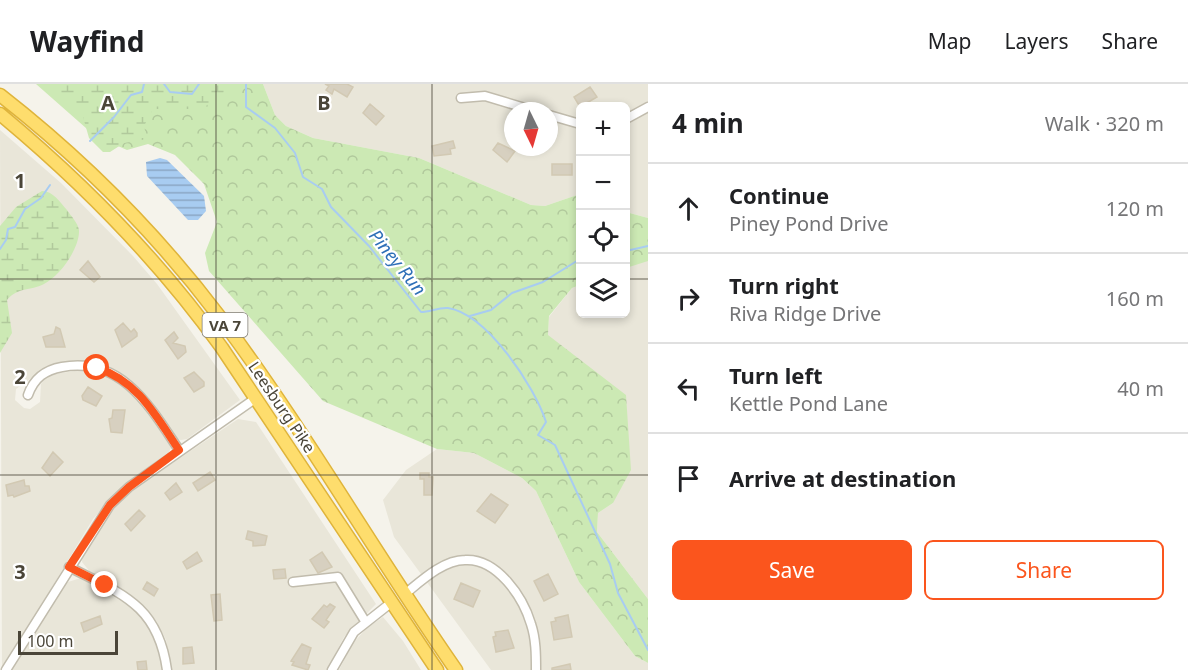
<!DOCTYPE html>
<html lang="en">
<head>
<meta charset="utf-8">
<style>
	body { margin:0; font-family:"Noto Sans",sans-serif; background:#f6f6f6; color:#202124 }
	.controls { position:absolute; right:18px; top:18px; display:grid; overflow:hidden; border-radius:9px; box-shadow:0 3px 9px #0003 }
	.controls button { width:54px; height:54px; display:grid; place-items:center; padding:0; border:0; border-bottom:2px solid #e0e0e0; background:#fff; color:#202124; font:30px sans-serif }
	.compass { position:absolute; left:504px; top:18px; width:54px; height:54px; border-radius:50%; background:#fff; box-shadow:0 3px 9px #0003; rotate:175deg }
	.scale { position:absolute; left:18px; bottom:15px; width:100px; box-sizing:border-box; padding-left:6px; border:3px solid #4a4538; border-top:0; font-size:16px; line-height:21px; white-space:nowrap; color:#4a4538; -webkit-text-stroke:4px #fff; paint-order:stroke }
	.stop { position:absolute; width:18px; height:18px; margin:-14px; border:4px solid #fb551d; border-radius:50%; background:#fff }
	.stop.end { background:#fb551d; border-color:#fff; box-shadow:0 2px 6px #0008 }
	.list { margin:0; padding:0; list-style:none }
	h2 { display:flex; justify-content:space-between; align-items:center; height:78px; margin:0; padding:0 24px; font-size:26px }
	h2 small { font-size:20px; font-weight:400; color:#757577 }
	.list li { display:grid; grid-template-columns:39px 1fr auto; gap:18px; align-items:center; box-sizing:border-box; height:90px; padding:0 24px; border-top:2px solid #e0e0e0 }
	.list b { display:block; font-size:22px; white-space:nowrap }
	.list p { margin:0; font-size:20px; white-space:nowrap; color:#757577 }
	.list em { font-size:20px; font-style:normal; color:#757577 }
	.actions { display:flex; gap:12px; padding:18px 24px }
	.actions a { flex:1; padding:14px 0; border:2px solid #fb551d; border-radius:9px; text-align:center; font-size:21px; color:#fb551d }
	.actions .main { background:#fb551d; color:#fff }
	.icon { flex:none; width:33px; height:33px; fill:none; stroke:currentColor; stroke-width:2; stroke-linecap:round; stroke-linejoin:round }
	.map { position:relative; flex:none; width:648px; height:586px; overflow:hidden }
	header { display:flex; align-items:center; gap:36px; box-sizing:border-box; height:84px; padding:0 30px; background:#fff; border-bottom:2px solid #e0e0e0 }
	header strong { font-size:28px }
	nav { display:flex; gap:33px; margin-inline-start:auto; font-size:21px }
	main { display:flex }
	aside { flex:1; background:#fff }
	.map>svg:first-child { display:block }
	.residential { fill:#e9e6d9; fill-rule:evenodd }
	.forest { fill:url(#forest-crowns) }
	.wetland { fill:url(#wetland-marsh) }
	.water { fill:url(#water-rules) }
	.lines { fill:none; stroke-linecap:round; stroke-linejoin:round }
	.stream { stroke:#a8ccf1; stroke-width:2 }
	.building { fill:#d7d0c0; stroke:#d2c9b3; stroke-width:1.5 }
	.minor-casing { stroke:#c1bcad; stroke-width:11 }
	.highway-casing { stroke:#dfb43b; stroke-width:15 }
	.minor { stroke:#fff; stroke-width:8 }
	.highway { stroke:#fedd6d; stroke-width:12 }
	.route { stroke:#fb551d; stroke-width:8 }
	.grid { fill:none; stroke:#4a4538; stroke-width:1.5; stroke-opacity:0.55 }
	.labels { text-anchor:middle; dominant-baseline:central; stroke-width:4.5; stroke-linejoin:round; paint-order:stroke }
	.shield { fill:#fff; stroke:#807d74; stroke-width:1.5 }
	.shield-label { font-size:15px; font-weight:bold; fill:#4a4538 }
	.street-label { font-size:16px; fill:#4a4538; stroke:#fff }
	.water-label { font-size:18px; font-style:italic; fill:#2f70b8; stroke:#fff }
	.grid-label { font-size:20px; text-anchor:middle; font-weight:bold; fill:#4a4538; stroke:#fff; stroke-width:4.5; stroke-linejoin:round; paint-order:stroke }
</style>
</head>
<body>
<header>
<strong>Wayfind</strong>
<nav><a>Map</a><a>Layers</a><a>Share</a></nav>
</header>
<main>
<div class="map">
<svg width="648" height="586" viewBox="0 0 648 586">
	<defs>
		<pattern id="forest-crowns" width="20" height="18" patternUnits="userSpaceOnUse" patternTransform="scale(1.5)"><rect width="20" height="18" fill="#cce9b4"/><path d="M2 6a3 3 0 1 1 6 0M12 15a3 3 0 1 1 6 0" fill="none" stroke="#b1c99c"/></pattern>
		<pattern id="wetland-marsh" width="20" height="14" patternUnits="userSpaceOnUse" patternTransform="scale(1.5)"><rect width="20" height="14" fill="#cce9b4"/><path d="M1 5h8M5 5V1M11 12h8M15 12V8" fill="none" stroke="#b1c99c"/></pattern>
		<pattern id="water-rules" width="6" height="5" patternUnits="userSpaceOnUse" patternTransform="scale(1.5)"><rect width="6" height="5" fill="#a8ccf1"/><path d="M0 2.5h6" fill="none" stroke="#8ba7c4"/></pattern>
	</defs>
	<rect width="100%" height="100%" fill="#f5f3eb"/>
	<path class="residential" d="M263 0H648V134L626 128V22H580V110L545 122 531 121 419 74 313 54 286 42 275 31ZM513 27H549V63H513Z
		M0 46 61 99 133 172 157 200 240 316 187 355 181 356 176 355 135 301 106 284 40 288 16 305 15 316 24 324 30 325 40 318 41 300 48 291 81 286 110 293 141 317 171 364 166 373 121 404 93 435 2 586Z
		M643 177H648V515L597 448 598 429 613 419 548 251 549 233 572 204 580 201V230H626V184Z
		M238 335 256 338 376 520 344 553 327 586H171L166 556 157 538 141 521 91 489 82 478 83 468 118 419 140 401Z
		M437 365 474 369 522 394 536 407 579 498 635 572 648 579V586H491L394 453 383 416 406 386Z
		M81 494 133 524 148 538 156 552 164 586H12L62 504 68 498Z
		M383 533 403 557 421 586H339L353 559 367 544Z"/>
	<path class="forest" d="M36 0H263L275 31 286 42 313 54 419 74 531 121 545 122 580 110V201L572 204 549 232 548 251 626 311 631 386 613 419 598 429 597 448 648 515V579L635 572 579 498 536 407 522 394 474 369 437 365 323 317 209 187 205 169 217 138 204 100 175 71 148 60 127 66 95 52Z
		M626 128 648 134V177L626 184Z"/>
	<path class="wetland" d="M48 0H235L202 25H153L144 42 147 55 124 59 110 68H103L89 54 83 33Z
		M42 107C53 107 60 118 67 126 71 132 78 139 79 146 80 164 60 192 44 200 30 207 18 203 7 216L12 249 0 269V142L16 123Z"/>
	<path class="water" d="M160 74 167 76 204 112 206 127 198 136H188L147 92 146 78Z"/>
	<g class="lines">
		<path class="stream" d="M164 0 170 8 192 10 199 0
			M246 0V23L275 44 295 69 303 93 322 105 331 123 369 162 421 228C430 228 439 223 448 224 487 230 535 303 546 338L538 351 555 361 610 480 618 509 648 566
			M90 57 114 33 131 11 142 8 144 0
			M0 165 6 156 8 145 15 143 25 125 41 114 50 101
			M626 167 648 162
			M470 232 491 226 512 209 543 198 580 175"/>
	</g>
	<path class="building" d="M325 0H347L353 3 347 13 334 5 332 10 326 6 329 2Z
		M590 3 597 13 580 23 574 13Z
		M370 20 384 32 376 41 363 29Z
		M453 57 455 64 450 65 451 70 434 72 432 62Z
		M498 59 515 67 507 78 493 66Z
		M552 80H572V91H552Z
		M88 177 100 193 94 198 80 186Z
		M123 239 131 248 134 245 137 249V252L122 263 115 246Z
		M56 243 60 245 65 263H46L43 253 54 250Z
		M174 248 178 254 173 259 185 262 186 268 178 275 165 256Z
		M194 288 204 298V302L194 308 184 294Z
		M88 303 102 312 96 322 83 316 82 312Z
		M113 326H125L122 349 111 348 109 335 112 334Z
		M53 368 63 378 50 392 42 384Z
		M210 388 215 396 198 407 193 399Z
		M420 389H429V393H433L432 411H424V395H420Z
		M24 396 25 402H29L30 407 14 413 13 411 8 412 6 401Z
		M176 399 182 408 170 416 165 409Z
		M491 410 508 421 495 439 477 427Z
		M139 426 145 432 131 447 125 440Z
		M248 447 267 452 265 461 253 462V457L246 455Z
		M197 468 202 477 187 485 183 478Z
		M322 468 332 483 318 489 310 476Z
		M285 485 286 494 274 495 273 486Z
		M548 490 558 510 544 517 534 497Z
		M147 498 158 505 154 512 143 505Z
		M461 499 480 507 473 523 454 515Z
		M220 510 222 536 214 537 211 511Z
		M330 520 335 523 326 536 329 538 324 544 312 535 324 521 327 523Z
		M568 531 572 553 554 556 551 538 556 537 555 534Z
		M100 532 102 540 84 548 81 539Z
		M508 546 514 564 496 568 493 553 496 552 495 548Z
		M302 560 311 564 306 580 310 581 308 586 292 581 294 578 291 577Z
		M192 563 194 579 183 580V564Z
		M146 577 147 586H138L137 578Z
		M570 580 571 586H552V584Z"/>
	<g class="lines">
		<defs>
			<path id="minor" d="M461 14 485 12 535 27
				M549 31 580 40
				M626 35 648 23
				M28 311C34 294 45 286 62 283 122 272 151 324 179 366
				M69 483C122 510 158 521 167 586
				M293 498 338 493 365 537
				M405 510C421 497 443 476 465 476 497 474 523 513 531 540 536 555 536 571 536 586
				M6 586 110 421 129 403 256 314
				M332 586 354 548 392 518"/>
			<path id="highway" d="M0 11C82 75 156 149 219 232 304 345 375 470 456 586
				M0 30C83 99 159 176 222 264L437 586"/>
		</defs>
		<use href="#minor" class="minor-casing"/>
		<use href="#highway" class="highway-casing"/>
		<use href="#minor" class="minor"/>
		<use href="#highway" class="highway"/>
	</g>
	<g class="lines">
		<path class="route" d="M97 284C138 297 156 332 179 366L129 403 110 421 69 483 105 501"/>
	</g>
	<path class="grid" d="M216 0V586M432 0V586M0 195H580M626 195H648M0 391H648"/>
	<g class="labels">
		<rect class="shield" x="202.5" y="229" width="45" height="24" rx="4.5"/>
		<g class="shield-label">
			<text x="225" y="241">VA 7</text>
		</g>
		<g class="street-label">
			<text transform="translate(282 323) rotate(56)">Leesburg Pike</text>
		</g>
		<g class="water-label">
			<text transform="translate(398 178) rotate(51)">Piney Run</text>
		</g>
	</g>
	<g class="grid-label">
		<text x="108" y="26">A</text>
		<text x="324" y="26">B</text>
		<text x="20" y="104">1</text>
		<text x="20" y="300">2</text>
		<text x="20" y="495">3</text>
	</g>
</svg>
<div class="controls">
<button>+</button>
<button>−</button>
<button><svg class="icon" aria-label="locate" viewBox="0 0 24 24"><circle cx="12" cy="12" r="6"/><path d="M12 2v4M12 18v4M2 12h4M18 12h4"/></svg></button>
<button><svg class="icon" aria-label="layers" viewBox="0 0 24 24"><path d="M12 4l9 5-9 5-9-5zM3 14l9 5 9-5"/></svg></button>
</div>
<svg class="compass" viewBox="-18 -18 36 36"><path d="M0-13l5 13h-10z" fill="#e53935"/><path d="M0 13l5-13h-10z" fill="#757577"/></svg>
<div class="scale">100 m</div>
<div class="stop" style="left:97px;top:284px"></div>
<div class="stop end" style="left:105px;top:501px"></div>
</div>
<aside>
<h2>4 min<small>Walk · 320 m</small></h2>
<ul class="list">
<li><svg class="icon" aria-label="ahead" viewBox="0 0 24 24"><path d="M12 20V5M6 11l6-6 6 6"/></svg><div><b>Continue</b><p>Piney Pond Drive</p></div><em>120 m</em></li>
<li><svg class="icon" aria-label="right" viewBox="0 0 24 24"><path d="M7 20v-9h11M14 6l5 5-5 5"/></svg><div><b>Turn right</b><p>Riva Ridge Drive</p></div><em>160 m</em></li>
<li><svg class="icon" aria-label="left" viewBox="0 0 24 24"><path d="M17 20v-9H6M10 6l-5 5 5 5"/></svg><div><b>Turn left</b><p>Kettle Pond Lane</p></div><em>40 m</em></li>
<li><svg class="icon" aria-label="arrive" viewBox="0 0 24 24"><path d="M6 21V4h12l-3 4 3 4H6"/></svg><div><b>Arrive at destination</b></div></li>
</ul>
<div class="actions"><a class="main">Save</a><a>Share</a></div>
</aside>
</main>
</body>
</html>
